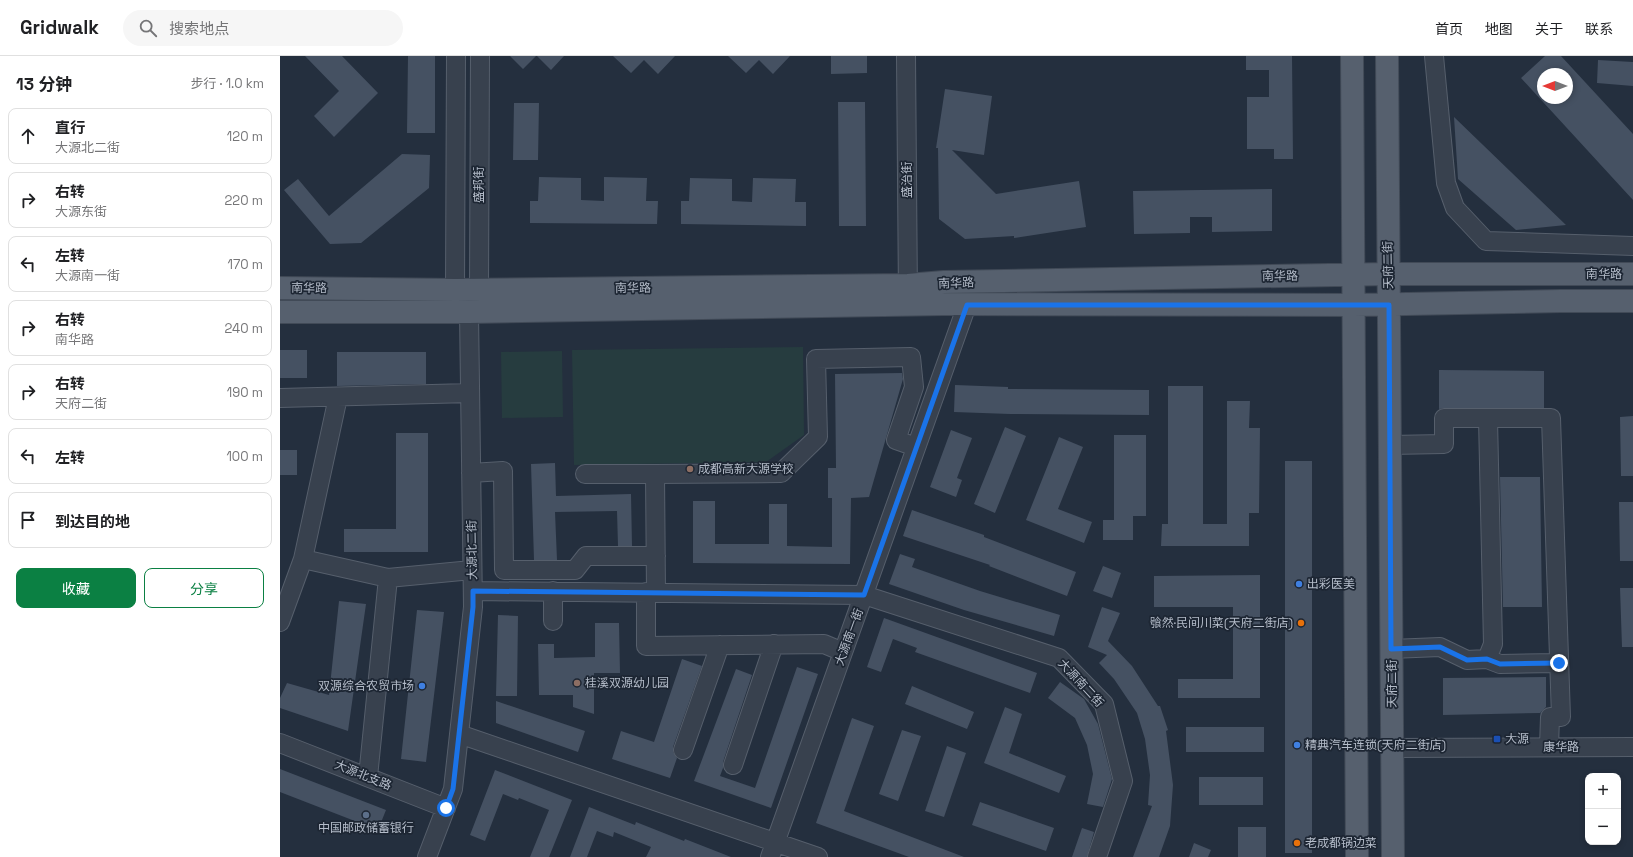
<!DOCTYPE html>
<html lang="zh">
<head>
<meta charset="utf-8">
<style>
	body { margin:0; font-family:"Space Grotesk","Noto Sans SC",sans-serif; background:#f6f6f6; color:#202124 }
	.controls { position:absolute; right:12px; bottom:12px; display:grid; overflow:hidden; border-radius:8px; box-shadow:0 2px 6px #0003 }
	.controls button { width:36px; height:36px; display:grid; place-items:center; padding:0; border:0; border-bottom:1px solid #e0e0e0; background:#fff; color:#202124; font:20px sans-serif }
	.compass { position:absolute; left:1257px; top:12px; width:36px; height:36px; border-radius:50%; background:#fff; box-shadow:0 2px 6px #0003; rotate:270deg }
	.stop { position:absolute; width:12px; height:12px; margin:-9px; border:3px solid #1a73e8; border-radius:50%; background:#fff }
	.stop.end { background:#1a73e8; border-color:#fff; box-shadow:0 1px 4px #0008 }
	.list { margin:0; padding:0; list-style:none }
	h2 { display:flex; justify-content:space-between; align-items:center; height:52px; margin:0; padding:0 16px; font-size:17px }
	h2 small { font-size:13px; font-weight:400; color:#757577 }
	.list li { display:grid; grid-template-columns:26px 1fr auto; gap:12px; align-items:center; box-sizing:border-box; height:56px; margin:0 8px 8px; padding:0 8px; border:1px solid #e0e0e0; border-radius:8px }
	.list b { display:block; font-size:15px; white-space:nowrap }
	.list p { margin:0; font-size:13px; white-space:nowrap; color:#757577 }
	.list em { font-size:13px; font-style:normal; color:#757577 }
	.actions { display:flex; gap:8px; padding:12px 16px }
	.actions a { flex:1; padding:9px 0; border:1px solid #0b8043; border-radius:8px; text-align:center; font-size:14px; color:#0b8043 }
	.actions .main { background:#0b8043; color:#fff }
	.icon { flex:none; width:22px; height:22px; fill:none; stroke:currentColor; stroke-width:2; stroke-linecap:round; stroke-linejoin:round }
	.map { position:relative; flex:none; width:1353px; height:801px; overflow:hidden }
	header { display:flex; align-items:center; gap:24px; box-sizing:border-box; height:56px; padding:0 20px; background:#fff; border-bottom:1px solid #e0e0e0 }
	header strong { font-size:19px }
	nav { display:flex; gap:22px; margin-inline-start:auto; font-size:14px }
	.search { width:280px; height:36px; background:#f6f6f6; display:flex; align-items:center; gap:10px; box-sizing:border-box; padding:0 14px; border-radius:22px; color:#757577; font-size:15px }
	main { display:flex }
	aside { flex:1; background:#fff }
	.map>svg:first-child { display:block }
	.green { fill:#263c3f }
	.building { fill:#455162; fill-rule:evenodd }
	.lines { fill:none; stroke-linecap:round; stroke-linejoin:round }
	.minor-casing { stroke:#565f6c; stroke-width:20 }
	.major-casing { stroke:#414a57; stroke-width:24 }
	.minor { stroke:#38414e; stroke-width:18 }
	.major { stroke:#56606e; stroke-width:22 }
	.route { stroke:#1a73e8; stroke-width:5 }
	.education-dot { fill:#8d6e63; stroke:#1d2633; stroke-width:1.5 }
	.shop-dot { fill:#3f7fe0; stroke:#1d2633; stroke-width:1.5 }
	.food-dot { fill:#e8710a; stroke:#1d2633; stroke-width:1.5 }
	.transit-dot { fill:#1a4fb4; stroke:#1d2633; stroke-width:1.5 }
	.service-dot { fill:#5c6f8a; stroke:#1d2633; stroke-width:1.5 }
	.labels { text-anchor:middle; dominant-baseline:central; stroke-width:3.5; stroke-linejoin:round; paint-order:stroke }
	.street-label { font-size:12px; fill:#b4bcc9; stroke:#1d2633 }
	.poi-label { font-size:12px; fill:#b4bcc9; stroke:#1d2633; text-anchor:start }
</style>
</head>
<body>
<header>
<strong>Gridwalk</strong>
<div class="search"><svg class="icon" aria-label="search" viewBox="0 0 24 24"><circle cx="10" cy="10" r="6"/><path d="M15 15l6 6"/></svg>搜索地点</div>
<nav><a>首页</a><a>地图</a><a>关于</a><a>联系</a></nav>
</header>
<main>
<aside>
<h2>13 分钟<small>步行 · 1.0 km</small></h2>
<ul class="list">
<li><svg class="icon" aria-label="ahead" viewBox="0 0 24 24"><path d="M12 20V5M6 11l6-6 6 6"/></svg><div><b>直行</b><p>大源北二街</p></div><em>120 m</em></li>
<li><svg class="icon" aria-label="right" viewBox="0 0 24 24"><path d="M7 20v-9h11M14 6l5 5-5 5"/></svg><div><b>右转</b><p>大源东街</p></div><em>220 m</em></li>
<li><svg class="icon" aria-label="left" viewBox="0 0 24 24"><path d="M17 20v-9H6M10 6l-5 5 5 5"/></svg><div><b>左转</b><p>大源南一街</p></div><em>170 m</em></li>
<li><svg class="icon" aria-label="right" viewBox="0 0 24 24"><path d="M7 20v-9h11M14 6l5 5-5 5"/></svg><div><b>右转</b><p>南华路</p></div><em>240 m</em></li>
<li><svg class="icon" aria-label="right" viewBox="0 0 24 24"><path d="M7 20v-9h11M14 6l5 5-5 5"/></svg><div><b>右转</b><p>天府二街</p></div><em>190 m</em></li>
<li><svg class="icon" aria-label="left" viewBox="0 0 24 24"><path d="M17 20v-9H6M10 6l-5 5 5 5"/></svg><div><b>左转</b></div><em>100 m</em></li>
<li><svg class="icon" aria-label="arrive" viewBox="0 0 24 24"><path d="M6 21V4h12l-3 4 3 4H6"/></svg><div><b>到达目的地</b></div></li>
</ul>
<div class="actions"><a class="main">收藏</a><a>分享</a></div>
</aside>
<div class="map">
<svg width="1353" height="801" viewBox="0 0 1353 801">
	<rect width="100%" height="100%" fill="#242f3e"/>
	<path class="green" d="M523 291 524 379 486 406 294 409 292 294Z
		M282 295 283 361 222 362 221 296Z"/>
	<path class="building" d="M25 0H62L98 37 54 81 34 60 59 35Z
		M128 0H155V77H127Z
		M230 0H256L243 13Z
		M257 0H284L271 14Z
		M333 0H395L378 18 364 4 351 17Z
		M448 0H510L493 18 479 4 466 17Z
		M551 0H587V17L551 18Z
		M966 0H1012L1013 103H994V93H967V41H989V14H966Z
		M1265 0H1281L1353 78V144L1241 22ZM1263 18H1287V42H1263Z
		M1318 4 1353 6V30L1317 27Z
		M665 33 712 40 704 99 672 94 716 138 799 125 806 171 734 182V180L685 183 659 163 658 92H656Z
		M558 46H585L586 170H559Z
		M234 47H259L258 104H233Z
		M1174 61 1286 169 1236 174 1178 123Z
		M122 98 150 99 149 132 81 187 50 188 4 134 18 123 49 160Z
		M259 121 301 122V144L324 145V121L367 122 366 145H378L377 168 250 167V145H258Z
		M410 122 452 123V145L472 146 473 122 516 123 515 146H526V170L401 168V145H409Z
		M992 133V175L932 176V161H910V177L854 178 853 135Z
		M0 294H27V322H0Z
		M57 296H146V328L57 330Z
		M1159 314 1264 315V352H1164L1159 353Z
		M622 317 623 323 589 441 571 442 570 508 413 507V445H435V488H489V448H507V490L552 491V442H548V412H556L555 318Z
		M675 329 728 331V333L869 334V359L730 358 674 356Z
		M888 330H923V468H947V345H970L969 372H980L979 457H969V490H881L882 468H888Z
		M1353 360V420H1341L1340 361Z
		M725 371 746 380 715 457 694 448Z
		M671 374 692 382 677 422 682 424 676 441 650 431Z
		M116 377H148V496H64V473H116Z
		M834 379H866V460H853V484H823V464H834Z
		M779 381 803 391 778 453 812 466 804 487 746 464Z
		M0 394H17V419H0Z
		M1005 405H1032V797H1005Z
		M275 407 276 440 351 438 352 490H338L337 455 275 456 277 504H254L251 408Z
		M1220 421H1260L1262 551H1223Z
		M1339 446H1353V505H1340Z
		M632 454 704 479V481L796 516 787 540 709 510 710 509 623 480Z
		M620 498 635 503 632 511 700 535 780 559 774 580 684 554 609 528Z
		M823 510 841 517 832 542 813 535Z
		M980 519V642H898V623H953V551H874V520Z
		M1340 532H1353V591H1342Z
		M59 545 86 548 68 675 0 652V642L7 627 49 639Z
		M822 551 840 557 828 585 852 610 878 650H880L888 674 886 675 893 729 890 770 879 801H853L872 750 868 749 870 719 865 683 857 657 834 623 819 607 827 599 808 591Z
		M137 554 164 556 146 706 121 703Z
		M218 559 238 560 237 640H216Z
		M604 562 757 617 750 637 635 596 637 592 613 583 601 616 587 611Z
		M315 567H339L340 617H314V658L293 651V639H259L258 588H274V602L315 601Z
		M402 603 422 610 393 691V696L397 702 390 722 332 703 341 675 374 686Z
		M517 611 538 618 491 752 414 725 456 613 472 619 443 706V712L440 720 475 732Z
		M1266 621V651L1260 657 1163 659V622Z
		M780 626 804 643 818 668 832 723 823 751 807 748 813 718 807 689 795 662 768 642Z
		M632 630 694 656 687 673 625 648Z
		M216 645 305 675 298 696 216 667Z
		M725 651 742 658 729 697 786 720 779 737 704 707Z
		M572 662 594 670 564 755 684 801H629L536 767Z
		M906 671H984V696H906Z
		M622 674 641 680 618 745 599 738Z
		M667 690 686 697 664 761 645 755Z
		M0 713 106 754 98 774 0 736Z
		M215 714 292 744 269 801H250L269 754 239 742 238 744 223 738 205 785 190 779Z
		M919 721H983V749H919Z
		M700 746 774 772 766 795 692 769Z
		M309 751 355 769 356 766 404 785 405 783 451 801H366L371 791 334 776 333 781 317 775 307 801H290Z
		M958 771H986V801H958Z
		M802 772 814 776 807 801H792Z
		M914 787 931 794 928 801H909Z"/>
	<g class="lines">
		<defs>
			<path id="minor" d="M626 0 628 243
				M1154 0 1166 127 1175 152 1206 185 1353 190
				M193 246 199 234 200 0
				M0 342 190 337
				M1110 389 1164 388V362H1271L1281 661H1270L1269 691
				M191 417 223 415 224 514H295L306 500H376
				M305 418H375
				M23 503 108 522 192 514
				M193 535 584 539 779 602 824 648 843 725 817 801
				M273 535V565
				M366 536V590L544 588 563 596
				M376 536 375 418 501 417 538 381 536 303 631 301 634 331 616 384 636 391
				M0 566 23 503 58 341
				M1111 593 1160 591 1187 604 1207 603 1220 608 1279 607
				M1207 603 1213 588 1208 363
				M179 678 538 801
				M0 687 166 752
				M1112 692 1353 691
				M403 694 440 589
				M453 709 494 588
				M88 721 108 522
				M147 801 173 733 193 551 189 256 175 234 176 0
				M490 801 687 249"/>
			<path id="major" d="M1072 0 1077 801
				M1107 0 1113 801
				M0 232 175 234 628 229 664 226 1108 218H1353
				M0 256H189L664 248 1074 249 1281 245H1353"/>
		</defs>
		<use href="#minor" class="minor-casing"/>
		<use href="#major" class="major-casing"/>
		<use href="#minor" class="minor"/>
		<use href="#major" class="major"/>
	</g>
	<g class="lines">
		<path class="route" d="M166 752 173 733 193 551V535L584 539 687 249H1109L1111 593 1160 591 1187 604 1207 603 1220 608 1279 607"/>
	</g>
	<g class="education-dot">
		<circle cx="410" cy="413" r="4"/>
		<circle cx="297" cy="627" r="4"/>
	</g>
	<g class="shop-dot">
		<circle cx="1019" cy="528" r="4"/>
		<circle cx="142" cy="630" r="4"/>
		<circle cx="1017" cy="689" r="4"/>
	</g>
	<g class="food-dot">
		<circle cx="1021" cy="567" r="4"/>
		<circle cx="1017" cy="787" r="4"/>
	</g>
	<rect class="transit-dot" x="1213" y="679" width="8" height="8" rx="2"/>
	<circle class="service-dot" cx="86" cy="759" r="4"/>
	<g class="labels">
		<g class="street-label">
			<text transform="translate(627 124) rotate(-90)">盛治街</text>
			<text transform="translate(199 129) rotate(-90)">盛邦街</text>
			<text transform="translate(1108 209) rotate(-91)">天府二街</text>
			<text x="1324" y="218">南华路</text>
			<text transform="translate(1000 220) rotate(-1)">南华路</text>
			<text transform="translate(676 227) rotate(-2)">南华路</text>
			<text transform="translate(29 232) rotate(1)">南华路</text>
			<text transform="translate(353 232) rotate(-1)">南华路</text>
			<text transform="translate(192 494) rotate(-91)">大源北二街</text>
			<text transform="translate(569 581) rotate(-70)">大源南一街</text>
			<text transform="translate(801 627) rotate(47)">大源南二街</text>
			<text transform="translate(1112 628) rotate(-90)">天府二街</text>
			<text x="1281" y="691">康华路</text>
			<text transform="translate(83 719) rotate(22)">大源北支路</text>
		</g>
		<g class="poi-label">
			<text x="418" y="413">成都高新大源学校</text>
			<text x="1027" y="528">出彩医美</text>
			<text x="1013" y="567" text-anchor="end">飸然·民间川菜(天府二街店)</text>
			<text x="305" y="627">桂溪双源幼儿园</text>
			<text x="134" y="630" text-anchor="end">双源综合农贸市场</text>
			<text x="1225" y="683">大源</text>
			<text x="1025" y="689">精典汽车连锁(天府二街店)</text>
			<text x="86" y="772" text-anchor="middle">中国邮政储蓄银行</text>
			<text x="1025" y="787">老成都锅边菜</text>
		</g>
	</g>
</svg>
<div class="controls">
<button>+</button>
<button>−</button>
</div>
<svg class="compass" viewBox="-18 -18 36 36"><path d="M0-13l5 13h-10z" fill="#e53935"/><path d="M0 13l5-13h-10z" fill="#757577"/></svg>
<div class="stop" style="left:166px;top:752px"></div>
<div class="stop end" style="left:1279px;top:607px"></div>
</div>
</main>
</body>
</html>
